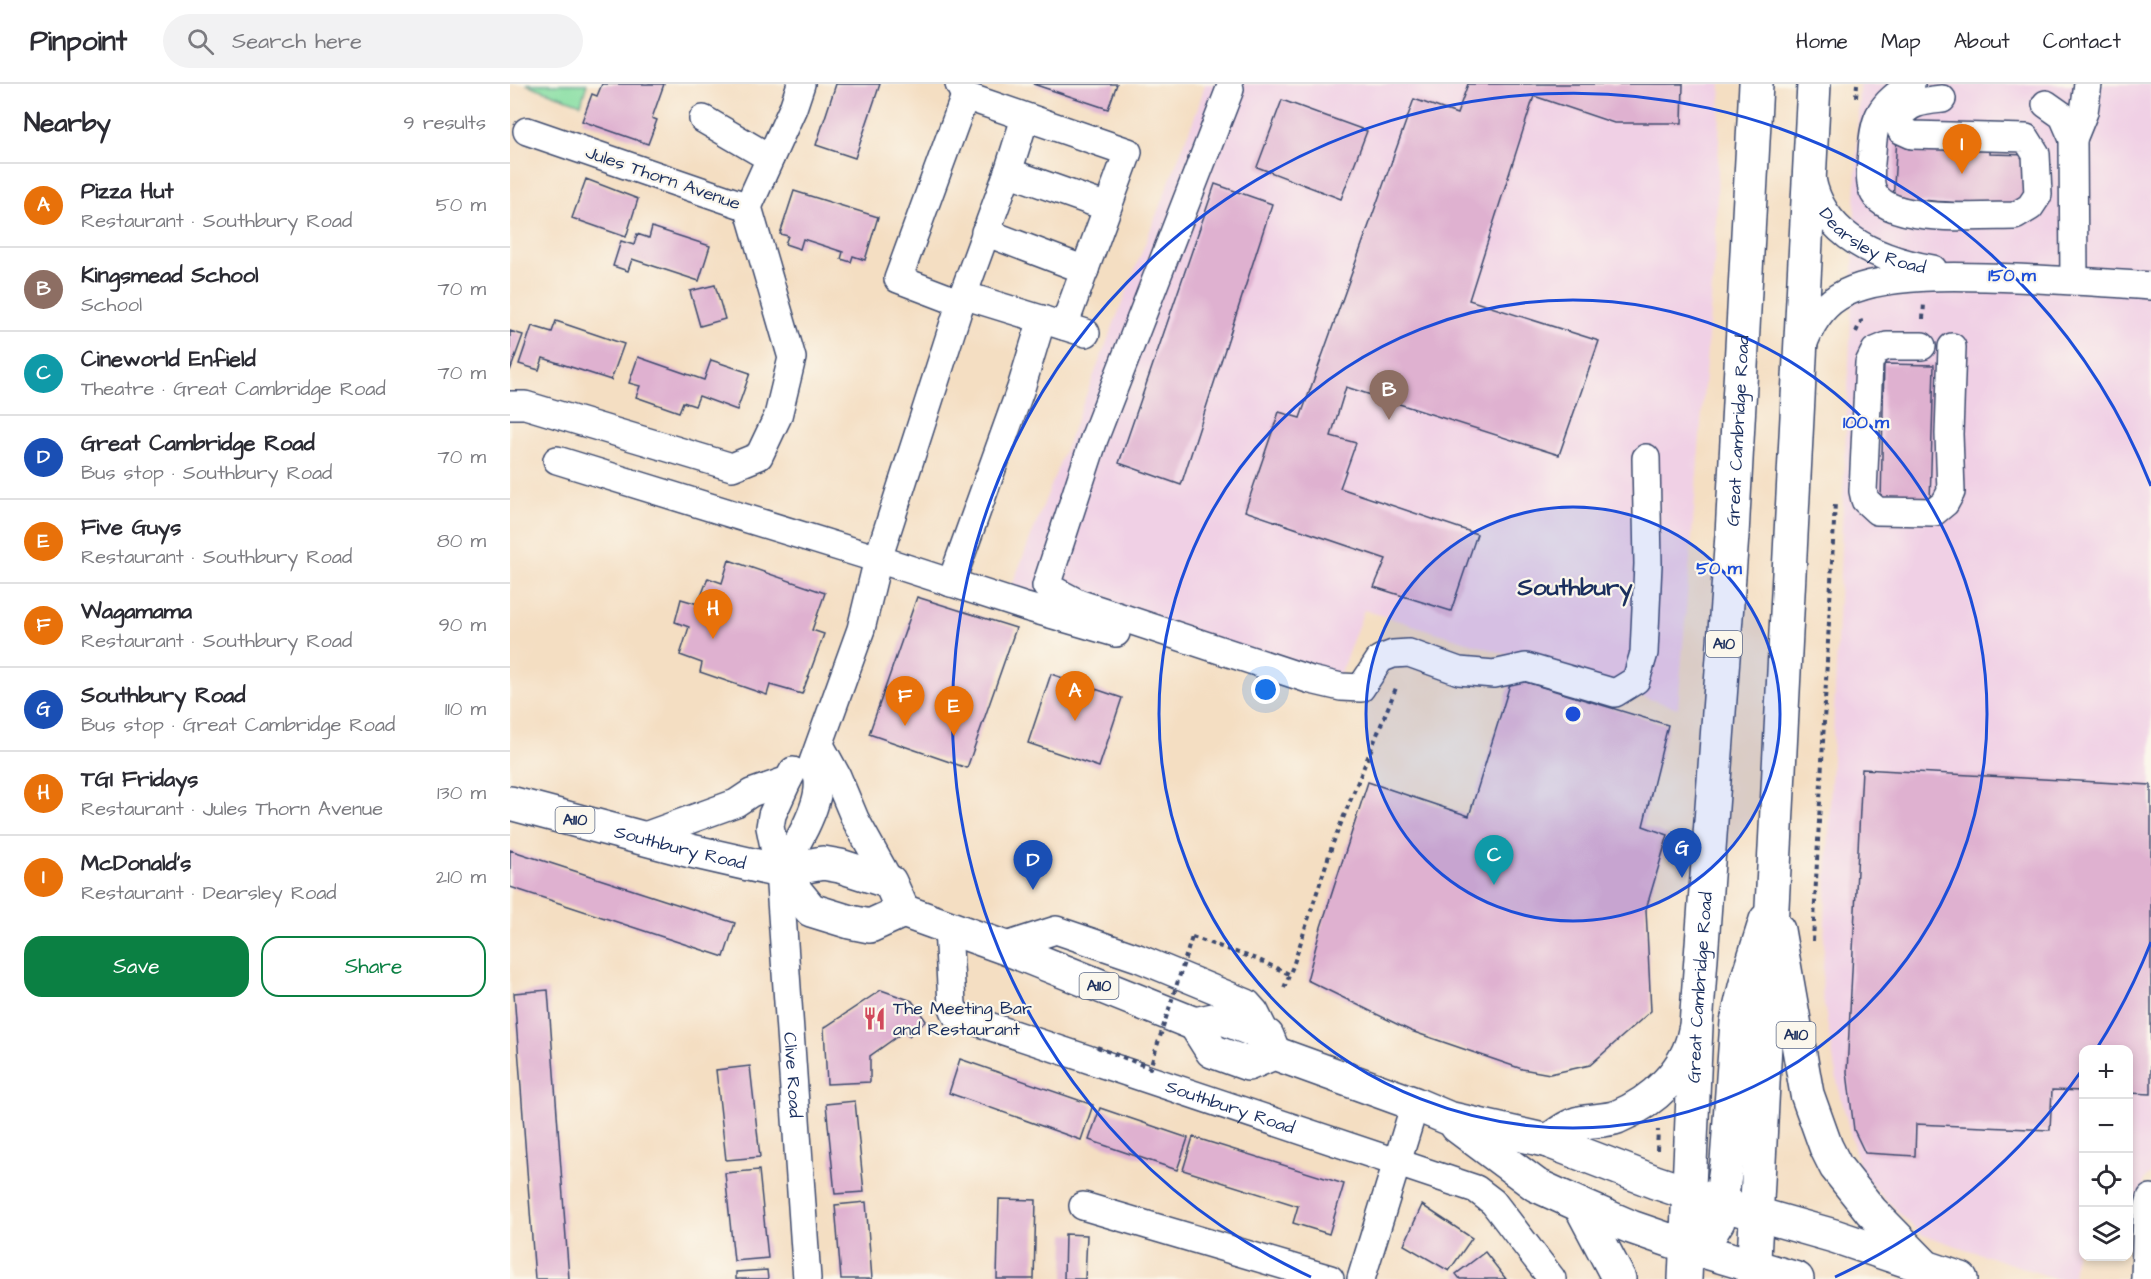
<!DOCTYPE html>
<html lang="en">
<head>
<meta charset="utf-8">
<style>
	body { margin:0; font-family:"Architects Daughter",sans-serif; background:#f2f2f3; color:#2b2b33 }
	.controls { position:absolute; right:18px; bottom:18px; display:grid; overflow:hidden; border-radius:12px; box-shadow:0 3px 9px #0003 }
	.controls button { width:54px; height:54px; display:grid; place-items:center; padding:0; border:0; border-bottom:2px solid #e1e1e2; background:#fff; color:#2b2b33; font:30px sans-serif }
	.you { position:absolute; left:756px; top:606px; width:21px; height:21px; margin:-15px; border:4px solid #fff; border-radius:50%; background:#1a73e8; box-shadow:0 0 0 9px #1a73e833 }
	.badge { display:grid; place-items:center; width:39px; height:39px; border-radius:50%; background:#0b8043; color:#fff; font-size:20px; font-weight:700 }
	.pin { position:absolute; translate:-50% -50px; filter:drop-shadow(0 2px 3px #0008) }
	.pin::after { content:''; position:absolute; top:32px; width:21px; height:18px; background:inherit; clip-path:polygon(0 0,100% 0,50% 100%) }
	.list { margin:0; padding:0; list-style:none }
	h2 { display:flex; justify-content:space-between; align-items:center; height:78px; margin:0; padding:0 24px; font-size:26px }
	h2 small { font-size:20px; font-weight:400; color:#7c7c81 }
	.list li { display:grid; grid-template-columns:39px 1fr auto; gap:18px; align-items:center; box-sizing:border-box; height:84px; padding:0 24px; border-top:2px solid #e1e1e2 }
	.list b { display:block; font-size:22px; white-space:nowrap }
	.list p { margin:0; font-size:20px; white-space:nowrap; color:#7c7c81 }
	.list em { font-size:20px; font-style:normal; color:#7c7c81 }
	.actions { display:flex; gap:12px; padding:18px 24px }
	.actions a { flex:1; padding:14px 0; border:2px solid #0b8043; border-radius:18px; text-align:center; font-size:21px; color:#0b8043 }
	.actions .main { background:#0b8043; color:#fff }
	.icon { flex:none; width:33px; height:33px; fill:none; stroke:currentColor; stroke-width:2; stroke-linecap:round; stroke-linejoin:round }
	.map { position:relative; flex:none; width:1641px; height:1195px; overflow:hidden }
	header { display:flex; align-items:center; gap:36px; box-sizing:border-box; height:84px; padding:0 30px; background:#fff; border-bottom:2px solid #e1e1e2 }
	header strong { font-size:28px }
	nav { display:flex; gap:33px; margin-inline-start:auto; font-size:21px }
	.search { width:420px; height:54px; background:#f2f2f3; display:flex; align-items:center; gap:15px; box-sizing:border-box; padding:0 21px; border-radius:33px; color:#7c7c81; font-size:22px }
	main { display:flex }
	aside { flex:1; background:#fff }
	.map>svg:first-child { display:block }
	.built { fill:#f0d0e5 }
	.green { fill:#86dea2; stroke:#508680; stroke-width:1.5 }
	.building { fill:#dfb1d0 }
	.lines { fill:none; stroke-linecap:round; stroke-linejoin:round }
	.minor-casing { stroke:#3c496d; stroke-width:30 }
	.major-casing { stroke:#3c496d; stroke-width:36 }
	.highway-casing { stroke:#3c496d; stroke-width:36 }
	.path { stroke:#3c496d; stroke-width:4; stroke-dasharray:4.5 4.5; stroke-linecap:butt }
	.minor { stroke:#fff; stroke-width:27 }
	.major { stroke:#fff; stroke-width:33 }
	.highway { stroke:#fff; stroke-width:33 }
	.path-bridge { stroke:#3c496d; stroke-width:4; stroke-dasharray:4.5 4.5; stroke-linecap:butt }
	.ring { fill:none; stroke:#1d4ed8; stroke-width:3 }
	.labels { text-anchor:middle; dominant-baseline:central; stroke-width:4.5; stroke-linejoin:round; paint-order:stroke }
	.shield { fill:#fbf7ec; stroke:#5e6b89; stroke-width:1.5 }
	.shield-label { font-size:16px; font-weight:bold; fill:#1b2f5e }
	.street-label { font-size:18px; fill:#1b2f5e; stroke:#fbf7ec }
	.poi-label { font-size:18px; fill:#1b2f5e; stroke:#fbf7ec; text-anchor:start }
	.district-label { font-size:24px; font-weight:bold; fill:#1b2f5e; stroke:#fbf7ec }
	.centre { fill:#1d4ed8; stroke:#fbf7ec; stroke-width:3 }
	.ring-label { font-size:18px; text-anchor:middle; font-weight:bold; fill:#1d4ed8; stroke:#fbf7ec; stroke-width:4.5; stroke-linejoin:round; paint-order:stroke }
</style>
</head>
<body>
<header>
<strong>Pinpoint</strong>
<div class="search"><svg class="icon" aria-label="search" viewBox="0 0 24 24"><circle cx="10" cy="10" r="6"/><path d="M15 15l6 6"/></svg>Search here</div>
<nav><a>Home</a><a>Map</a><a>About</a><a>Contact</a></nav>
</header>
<main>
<aside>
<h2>Nearby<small>9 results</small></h2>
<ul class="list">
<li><span class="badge" style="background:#e8710a">A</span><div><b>Pizza Hut</b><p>Restaurant · Southbury Road</p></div><em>50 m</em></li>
<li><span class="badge" style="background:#8d6e63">B</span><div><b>Kingsmead School</b><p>School</p></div><em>70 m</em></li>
<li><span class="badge" style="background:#0f9aa8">C</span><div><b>Cineworld Enfield</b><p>Theatre · Great Cambridge Road</p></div><em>70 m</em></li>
<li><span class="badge" style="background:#1a4fb4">D</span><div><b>Great Cambridge Road</b><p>Bus stop · Southbury Road</p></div><em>70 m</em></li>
<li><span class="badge" style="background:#e8710a">E</span><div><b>Five Guys</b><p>Restaurant · Southbury Road</p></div><em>80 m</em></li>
<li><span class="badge" style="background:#e8710a">F</span><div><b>Wagamama</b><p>Restaurant · Southbury Road</p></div><em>90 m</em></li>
<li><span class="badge" style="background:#1a4fb4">G</span><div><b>Southbury Road</b><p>Bus stop · Great Cambridge Road</p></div><em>110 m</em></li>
<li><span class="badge" style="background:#e8710a">H</span><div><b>TGI Fridays</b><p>Restaurant · Jules Thorn Avenue</p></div><em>130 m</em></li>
<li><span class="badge" style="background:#e8710a">I</span><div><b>McDonald's</b><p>Restaurant · Dearsley Road</p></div><em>210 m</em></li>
</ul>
<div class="actions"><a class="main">Save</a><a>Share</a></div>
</aside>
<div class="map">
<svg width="1641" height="1195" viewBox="0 0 1641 1195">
	<rect width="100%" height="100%" fill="#fbf7ec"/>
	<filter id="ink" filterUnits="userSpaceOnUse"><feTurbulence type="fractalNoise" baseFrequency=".0167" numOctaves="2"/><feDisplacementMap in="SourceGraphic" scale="12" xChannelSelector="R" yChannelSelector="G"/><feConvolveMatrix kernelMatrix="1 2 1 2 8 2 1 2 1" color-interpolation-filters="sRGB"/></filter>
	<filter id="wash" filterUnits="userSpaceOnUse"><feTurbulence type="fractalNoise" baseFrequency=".008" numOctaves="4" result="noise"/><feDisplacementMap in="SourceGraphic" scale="24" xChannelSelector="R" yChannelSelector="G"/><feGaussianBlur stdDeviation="1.35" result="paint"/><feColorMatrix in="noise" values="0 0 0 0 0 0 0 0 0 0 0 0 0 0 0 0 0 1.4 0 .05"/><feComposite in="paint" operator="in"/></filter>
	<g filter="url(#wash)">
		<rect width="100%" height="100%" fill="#f4dec2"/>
		<path class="built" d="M695 0H1211L1205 167 1168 624 854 526 823 609 501 504 688 24Z
			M1349 0H1641V1090L1635 1095 1629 1127 1619 1126 1618 966H1574V1123H1570L1563 1195H1547L1410 1150 1351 1090 1328 1002 1312 908 1343 187Z"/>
		<path class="green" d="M16 0H77L71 20Z"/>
		<g id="blocks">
			<path class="building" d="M92 0H154L142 34 147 36 138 60 72 37 82 10 87 12Z
				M326 0H370L345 74 306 61Z
				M523 0H607L598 25Z
				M958 0H1173L1172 39H1104L1024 12 959 216 1089 257 1049 371 836 303 821 352 846 359 830 404 967 450 941 527 864 503 876 475 735 427 769 328 790 334 904 15 947 30Z
				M772 16 857 47 831 115 747 83Z
				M1387 53 1479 59V70L1521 71 1519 109 1509 121 1383 118Z
				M76 95 128 115 116 153 62 134Z
				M705 100 762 120 671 401 609 379Z
				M284 107 368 133 355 176 343 172 341 178 331 175 333 168 293 155 290 165 275 160 278 152 270 150Z
				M142 143 200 162 189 197 122 175 118 187 103 182 111 157 124 161 127 150 139 154Z
				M205 201 215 235 190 242 180 207Z
				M46 237 114 260 101 296 33 274 29 286 9 280 22 242 42 248Z
				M0 247 13 251 0 287Z
				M128 273 194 296 201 276 240 289 227 326 189 312 185 322 173 318 169 328 126 313 130 302 119 299Z
				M1374 280 1424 281 1420 418 1371 417Z
				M219 476 315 509 302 546 314 550 292 610 260 601 257 611 190 588 192 579 170 571 179 543 165 538 171 515 188 520 198 494 212 499Z
				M407 513 506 544 457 684 359 650Z
				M541 590 612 614 589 683 518 659Z
				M1002 594 1158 641 1133 742 1158 751 1136 825 1141 927 1080 981 1040 990 1012 985 901 947 797 896 811 843 858 698 959 732Z
				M1352 685 1641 701V1010L1618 1009V966H1574V1007L1542 1006 1540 1046 1406 1040 1405 1072 1355 1069 1344 1046 1337 988Z
				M0 766 225 839 214 873 0 803Z
				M38 906 59 1195H25L4 909Z
				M371 906 402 917 416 937 399 952 395 947 360 972V998L317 1000 314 944Z
				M450 975 583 1021 571 1056 439 1009Z
				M240 982 250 1073 216 1076 206 986Z
				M345 1017 354 1108 325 1110 316 1020Z
				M590 1024 678 1054 667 1086 579 1056Z
				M683 1053 834 1100 819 1150 783 1139 788 1122 673 1086Z
				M249 1086 258 1174 224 1177 215 1089Z
				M489 1115 526 1116 524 1195H487Z
				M356 1118 362 1195H331L325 1121Z
				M912 1121 962 1154 939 1187 894 1161Z
				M555 1150 577 1151 575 1195H554Z
				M975 1168 996 1195H950L946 1190Z
				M257 1186 258 1195H226V1188Z"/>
		</g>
	</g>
	<g filter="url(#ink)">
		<use href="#blocks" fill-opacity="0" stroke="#3c496d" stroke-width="1.5"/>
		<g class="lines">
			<defs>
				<g id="minor">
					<path d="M449 0 455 12 618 68 554 242"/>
					<path d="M1401 0C1371 22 1364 30 1362 68 1361 80 1358 99 1364 109 1380 140 1474 132 1505 132L1520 123 1528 111 1526 70 1516 54 1402 51 1391 46 1388 35C1398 18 1413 17 1432 15"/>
					<path d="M720 5 584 355 536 502 568 519 801 596 831 603 851 604 870 575 883 570 899 569 949 587 984 590 1016 583 1105 609 1126 596 1134 569 1138 480 1136 374"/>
					<path d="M1536 20 1553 32 1563 55 1564 197"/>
					<path d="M193 35 260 74"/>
					<path d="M1563 55 1574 28 1578 0"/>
					<path d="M498 88 597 123"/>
					<path id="s1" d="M1302 95C1313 153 1371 176 1423 185"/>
					<path d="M238 123 283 24 291 0"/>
					<path d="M475 148 575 186"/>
					<path d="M453 211 576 249"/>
					<path d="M451 219 388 195 455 12"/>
					<path d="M1412 262H1377L1365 267 1359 279 1353 407 1355 416 1367 427 1424 428 1435 419 1441 408 1439 350 1442 263"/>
					<path d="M1292 264C1299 244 1310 224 1328 213 1371 185 1477 193 1527 195 1565 197 1603 199 1641 202"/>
					<path d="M0 321H15L222 383 249 372 268 332 282 274 238 123 17 47"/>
					<path d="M47 376 368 475 516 523 606 549"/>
					<path d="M441 499 511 304 532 235"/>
					<path d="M310 661 327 692 345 735 380 798"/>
					<path id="s2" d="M278 696 262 731 260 743 269 787 297 1195"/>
					<path d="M129 754 226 719 241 709 278 696 283 687"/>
					<path d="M269 787C284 766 311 722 308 696 307 690 305 684 303 678L351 545 368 475 453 211 498 88 515 34"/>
					<path id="s3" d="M438 843 442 921 446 931 966 1105 983 1118 1042 1195"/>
					<path d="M493 863 546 846 628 874 737 919 745 928 757 952"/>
					<path d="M573 1122 820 1195"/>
					<path d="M851 1195 905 1020"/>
					<path d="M1635 1195 1637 1129 1641 1114"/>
				</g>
				<g id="major">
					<path id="s4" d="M0 719 181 767 269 787 313 779 330 782 380 798 393 827"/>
					<path d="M269 787 301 826 340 838 360 842 393 827 493 863 685 940 713 934 757 952 764 969"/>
					<path d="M1268 846 1297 1010 1316 1063 1326 1083 1361 1127 1412 1179"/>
					<path d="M685 940 702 967 738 980 764 969 905 1020 938 1034 1038 1057 1145 1098 1211 1120 1324 1152 1451 1195"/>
					<path d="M947 1042 1026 1101 1070 1121 1121 1143 1176 1162 1287 1195"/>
					<path d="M1038 1057C1047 1051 1059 1041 1070 1039 1082 1036 1096 1037 1107 1033 1143 1018 1178 986 1185 946"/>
					<path d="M1070 1121 1109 1195"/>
					<path d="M1176 1162 1188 1159 1200 1150 1208 1137 1217 1078 1227 938 1235 903 1256 836"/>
				</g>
				<g id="highway">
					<path id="s5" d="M1175 1195 1186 942 1222 451 1246 0"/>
					<path d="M1243 1195 1304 0"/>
				</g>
			</defs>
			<use href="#minor" class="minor-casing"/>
			<use href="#major" class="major-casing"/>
			<use href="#highway" class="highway-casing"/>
			<path class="path" d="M1346 13 1347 0
				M1413 235 1414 219
				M1346 248 1351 237 1349 232
				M682 853 749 876 779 890
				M1303 857 1325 418
				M774 904 783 882 823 759 886 604
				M1147 1066 1148 1046"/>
			<use href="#minor" class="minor"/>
			<use href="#major" class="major"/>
			<use href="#highway" class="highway"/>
			<path class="path-bridge" d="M587 963 640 984 682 853"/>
		</g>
	</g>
	<circle cx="1063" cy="630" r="207" fill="#1d4ed8" fill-opacity=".12"/>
	<g class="ring">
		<circle cx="1063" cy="630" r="207"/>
		<circle cx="1063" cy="630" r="414"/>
		<path d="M1641 858A621 621 0 0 1 1587 964M1572 986A621 621 0 0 1 1325 1193M801 1193A621 621 0 1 1 1641 402"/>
	</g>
	<defs>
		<symbol id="restaurant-bare" viewBox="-9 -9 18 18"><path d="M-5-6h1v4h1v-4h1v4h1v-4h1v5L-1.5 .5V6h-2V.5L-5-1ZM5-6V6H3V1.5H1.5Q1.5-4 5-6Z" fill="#d1495b" stroke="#fbf7ec" stroke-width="2.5" paint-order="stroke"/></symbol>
	</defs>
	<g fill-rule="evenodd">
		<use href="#restaurant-bare" x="348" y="918" width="33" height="33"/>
	</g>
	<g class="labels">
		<g class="shield">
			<rect x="1196" y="547" width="36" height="26" rx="4.5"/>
			<rect x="45.5" y="723" width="39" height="26" rx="4.5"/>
			<rect x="569.5" y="889" width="39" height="26" rx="4.5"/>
			<rect x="1266.5" y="938" width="39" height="26" rx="4.5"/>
		</g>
		<g class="shield-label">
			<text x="1214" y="560">A10</text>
			<text x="65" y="736">A110</text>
			<text x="589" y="902">A110</text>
			<text x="1286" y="951">A110</text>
		</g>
		<g class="street-label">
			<text transform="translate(153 94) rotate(19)">Jules Thorn Avenue</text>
			<text stroke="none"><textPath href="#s1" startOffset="93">Dearsley Road</textPath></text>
			<text stroke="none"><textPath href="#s5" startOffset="850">Great Cambridge Road</textPath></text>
			<text stroke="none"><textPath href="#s4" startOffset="176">Southbury Road</textPath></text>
			<text stroke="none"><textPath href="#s5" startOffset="292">Great Cambridge Road</textPath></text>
			<text stroke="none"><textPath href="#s2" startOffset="300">Clive Road</textPath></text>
			<text stroke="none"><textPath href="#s3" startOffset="378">Southbury Road</textPath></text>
		</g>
		<g class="poi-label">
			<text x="383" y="924">The Meeting Bar<tspan x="383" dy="21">and Restaurant</tspan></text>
		</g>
		<g class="district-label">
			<text x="1065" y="504">Southbury</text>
		</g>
	</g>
	<circle cx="1063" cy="630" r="9" class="centre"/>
	<g class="ring-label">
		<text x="1502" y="197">150 m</text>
		<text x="1356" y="344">100 m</text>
		<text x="1209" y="490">50 m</text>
	</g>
</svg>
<div class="controls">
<button>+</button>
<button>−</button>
<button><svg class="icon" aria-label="locate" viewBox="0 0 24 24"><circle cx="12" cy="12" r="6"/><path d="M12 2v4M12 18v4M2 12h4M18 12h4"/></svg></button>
<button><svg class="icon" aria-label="layers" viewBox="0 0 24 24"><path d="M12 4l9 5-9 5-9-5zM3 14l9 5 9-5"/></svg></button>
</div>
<div class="you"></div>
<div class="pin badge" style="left:565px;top:637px;background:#e8710a">A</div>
<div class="pin badge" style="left:879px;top:336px;background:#8d6e63">B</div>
<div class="pin badge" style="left:984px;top:801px;background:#0f9aa8">C</div>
<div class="pin badge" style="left:523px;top:806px;background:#1a4fb4">D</div>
<div class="pin badge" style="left:444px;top:652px;background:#e8710a">E</div>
<div class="pin badge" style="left:395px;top:642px;background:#e8710a">F</div>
<div class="pin badge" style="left:1172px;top:794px;background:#1a4fb4">G</div>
<div class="pin badge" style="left:203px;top:555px;background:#e8710a">H</div>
<div class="pin badge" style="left:1452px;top:90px;background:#e8710a">I</div>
</div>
</main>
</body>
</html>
